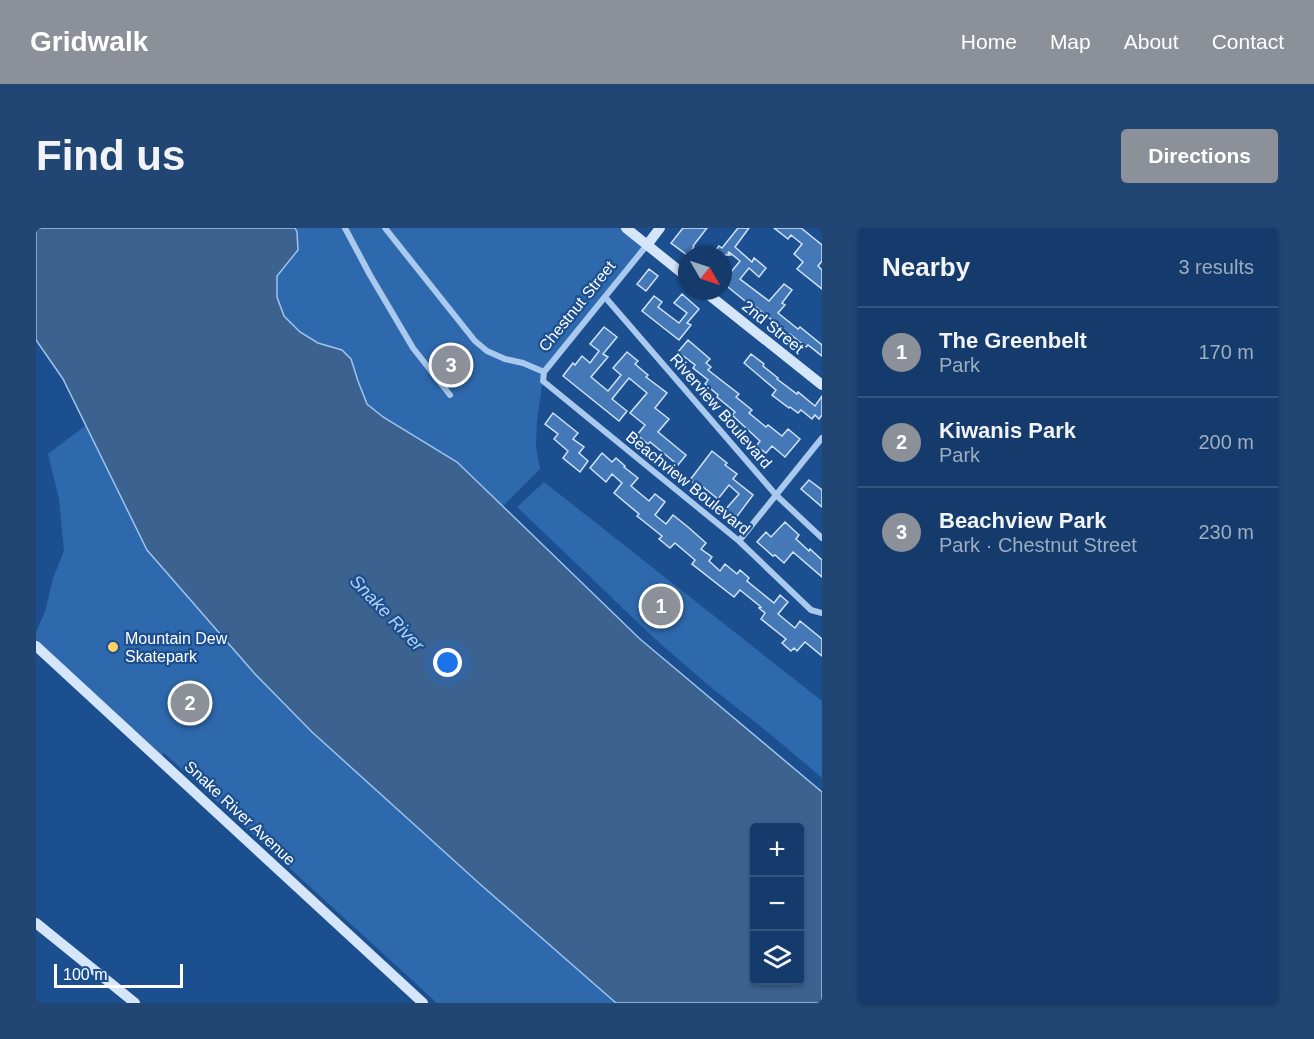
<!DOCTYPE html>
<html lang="en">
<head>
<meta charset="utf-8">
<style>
	body { margin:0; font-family:Arial,sans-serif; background:#214673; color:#f1f3f6 }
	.controls { position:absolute; right:18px; bottom:18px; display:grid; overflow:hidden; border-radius:6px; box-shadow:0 2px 4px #0004 }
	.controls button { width:54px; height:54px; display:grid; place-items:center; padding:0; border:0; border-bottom:2px solid #33557e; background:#143b6b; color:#f1f3f6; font:30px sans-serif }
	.compass { position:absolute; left:642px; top:18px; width:54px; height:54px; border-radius:50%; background:#143b6b; box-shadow:0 2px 4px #0004; rotate:129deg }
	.scale { position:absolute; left:18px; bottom:15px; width:129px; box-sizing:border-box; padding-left:6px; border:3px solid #fff; border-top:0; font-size:16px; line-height:21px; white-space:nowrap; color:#fff; -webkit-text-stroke:4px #1b4f8f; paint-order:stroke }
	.you { position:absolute; left:412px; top:435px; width:21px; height:21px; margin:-15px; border:4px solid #fff; border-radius:50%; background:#1a73e8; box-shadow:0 0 0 9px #1a73e833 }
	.badge { display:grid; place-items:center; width:39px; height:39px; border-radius:50%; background:#8c9099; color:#fff; font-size:20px; font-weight:700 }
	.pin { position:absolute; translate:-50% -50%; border:3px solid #fff; box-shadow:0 2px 6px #0006 }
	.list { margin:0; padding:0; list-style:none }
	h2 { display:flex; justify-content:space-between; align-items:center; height:78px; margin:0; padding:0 24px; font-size:26px }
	h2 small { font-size:20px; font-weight:400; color:#9dadc1 }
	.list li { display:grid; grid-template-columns:39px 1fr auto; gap:18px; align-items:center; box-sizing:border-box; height:90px; padding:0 24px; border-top:2px solid #33557e }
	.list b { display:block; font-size:22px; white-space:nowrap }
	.list p { margin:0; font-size:20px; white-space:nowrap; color:#9dadc1 }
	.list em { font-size:20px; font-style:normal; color:#9dadc1 }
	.icon { flex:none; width:33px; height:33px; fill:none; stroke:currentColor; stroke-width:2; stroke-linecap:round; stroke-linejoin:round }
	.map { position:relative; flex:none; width:786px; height:775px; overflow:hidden; border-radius:6px }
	header { display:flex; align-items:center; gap:36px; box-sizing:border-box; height:84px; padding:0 30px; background:#8c9099; color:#fff }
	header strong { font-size:28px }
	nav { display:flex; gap:33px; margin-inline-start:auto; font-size:21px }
	.intro { display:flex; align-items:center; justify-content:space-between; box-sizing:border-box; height:144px; padding:0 36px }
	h1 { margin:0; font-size:42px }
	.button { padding:15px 27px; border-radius:6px; background:#8c9099; color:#fff; font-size:21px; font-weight:700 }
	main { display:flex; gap:36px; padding:0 36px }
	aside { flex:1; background:#143b6b; border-radius:6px; box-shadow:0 2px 4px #0004 }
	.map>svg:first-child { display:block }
	.green { fill:#2e69ad }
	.water { fill:#3c6290; stroke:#9cc4f0; stroke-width:1.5; fill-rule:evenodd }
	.building { fill:#4478b7; stroke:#cfe3fa; stroke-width:1.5 }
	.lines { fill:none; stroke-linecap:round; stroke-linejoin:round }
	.street { stroke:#a9c9ee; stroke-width:6 }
	.secondary { stroke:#d6e6fa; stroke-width:10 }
	.poi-dot { fill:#ffd166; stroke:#1b4f8f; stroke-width:2 }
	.labels { text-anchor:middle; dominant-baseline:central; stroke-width:4.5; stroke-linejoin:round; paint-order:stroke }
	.street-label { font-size:16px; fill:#fff; stroke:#1b4f8f }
	.poi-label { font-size:16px; fill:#fff; stroke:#1b4f8f; text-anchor:start }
	.water-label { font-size:18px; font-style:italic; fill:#b5d3f5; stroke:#1b4f8f }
</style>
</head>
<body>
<header>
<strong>Gridwalk</strong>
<nav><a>Home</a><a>Map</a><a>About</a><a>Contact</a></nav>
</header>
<div class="intro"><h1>Find us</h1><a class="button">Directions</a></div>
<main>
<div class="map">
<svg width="786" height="775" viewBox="0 0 786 775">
	<rect width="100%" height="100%" fill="#1b4f8f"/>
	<path class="green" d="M259 0H590L611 17 508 144 501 193 500 218 504 241 467 278 421 234 347 189 331 176 322 153 315 130 306 122 282 115 264 104 248 88 241 69V48L262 22 261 4Z
		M50 197 111 322 219 446 276 504 445 657 580 775H401L128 525 122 531 0 418V404L9 384 17 350 28 323 23 271 12 226Z
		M508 254 786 473V550L739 510 672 457 617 409 481 279Z"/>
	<path class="water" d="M0 0H259L261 4 262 22 241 48V69L248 88 264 104 282 115 306 122 315 131 322 153 331 176 347 189 421 234 604 411 786 564V775H580L445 657 276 504 219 446 111 322 27 151 0 112ZM718 600H764V752H718Z"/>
	<path class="building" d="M647 0H671L657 18 658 19 651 27 635 15Z
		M702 0H713L699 19 716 34 718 30 730 40 723 49 713 40 704 51 733 73 748 56 756 62 746 75 749 77 742 85 762 101 764 99 786 117V128L772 117 770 119 754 106 752 108 742 100 743 98 720 79 719 81 687 55V37L695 44 704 33 693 24 692 25 694 27H676L683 18 686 20Z
		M738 0H765L786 17V33L782 38 786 42V61L761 41 767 34 758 26 766 16 755 7 752 11Z
		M613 41 622 48 610 63 601 56Z
		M646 66 663 81 651 95 655 97 643 112 606 83 618 68 626 74 622 79 643 95 651 85 638 75Z
		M568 99 581 109 567 126 572 129 555 149 572 163 585 147 577 140 591 124 602 133 599 136 612 147 610 149 631 165 619 180 633 191 622 204 650 227 642 237 614 214 612 216 601 207 609 197 594 185 611 165 593 150 576 171 591 183 583 193 527 148 537 135 539 137 546 128 554 135 563 123 554 116Z
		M652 112 674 131 670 135 675 139 672 142 703 166 700 169 716 182 713 185 730 199 732 197 746 208 752 201 764 211 749 229 736 218 730 225 720 218 724 213 696 187 699 184 681 169 682 167 669 156 672 152 657 140 659 137 642 124Z
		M715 126 728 136 727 138 742 150 741 151 761 166 762 164 779 178 786 168V187L783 191 779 187 776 191 765 182 762 185 754 179 753 180 736 167 740 162 708 135Z
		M517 185 542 205 537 211 548 219 543 225 552 233 544 244 527 230 532 223 518 211 522 206 509 196Z
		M676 223 691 235 689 237 701 246 697 251 717 267 699 291 689 282 703 266 693 257 682 271 667 259 665 261 654 252Z
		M566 225 576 234 580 230 589 238 588 239 602 250 595 258 613 273 619 266 629 274 619 287 630 296 637 287 652 299 670 315 665 321 676 329 673 333 684 343 689 336 701 346 704 342 713 350 711 353 738 375 744 367 752 374 742 386 759 400 764 393 786 411V428L769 414 761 423 758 420 755 423 746 415 750 411 725 391 729 385 723 380 725 379 704 362 698 369 656 336 659 332 639 315 634 320 623 311 626 308 601 288 603 286 578 265 586 255 576 246 570 254 554 240Z
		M773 252 786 262V279L765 261Z
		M749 294 763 307 760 311 773 323 774 321 786 332V349L757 324 748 335 739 327 737 328 721 314 730 304 735 309Z"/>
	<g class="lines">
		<path class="street" d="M309 0 334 47 377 120 414 167
			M349 0 439 113 451 123 469 131 487 135 508 144 611 17
			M569 69 740 267 786 310
			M508 144 507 153 703 313 775 382 786 385
			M703 313 786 210"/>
		<path class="secondary" d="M590 0 651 49
			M611 17 624 0
			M668 63 786 157
			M0 418 387 775
			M0 695 99 775"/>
	</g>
	<circle class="poi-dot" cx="77" cy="419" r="6"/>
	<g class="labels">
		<g class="street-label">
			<text transform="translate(541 78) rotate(-51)">Chestnut Street</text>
			<text transform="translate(737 99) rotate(39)">2nd Street</text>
			<text transform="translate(685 183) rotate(49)">Riverview Boulevard</text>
			<text transform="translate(652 255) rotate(39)">Beachview Boulevard</text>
			<text transform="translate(204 585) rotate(43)">Snake River Avenue</text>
		</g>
		<g class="poi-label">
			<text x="89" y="410">Mountain Dew<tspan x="89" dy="18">Skatepark</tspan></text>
		</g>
		<g class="water-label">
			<text transform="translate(351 385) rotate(46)">Snake River</text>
		</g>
	</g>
</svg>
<div class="controls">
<button>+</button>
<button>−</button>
<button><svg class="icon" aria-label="layers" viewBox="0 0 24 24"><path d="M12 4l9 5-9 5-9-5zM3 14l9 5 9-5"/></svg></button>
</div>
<svg class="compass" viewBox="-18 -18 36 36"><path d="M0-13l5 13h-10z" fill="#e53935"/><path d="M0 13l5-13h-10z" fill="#9dadc1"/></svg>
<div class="scale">100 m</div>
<div class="you"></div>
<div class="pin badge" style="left:625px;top:378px">1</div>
<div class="pin badge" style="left:154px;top:475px">2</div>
<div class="pin badge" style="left:415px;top:137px">3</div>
</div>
<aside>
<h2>Nearby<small>3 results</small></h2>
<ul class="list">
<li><span class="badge">1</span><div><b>The Greenbelt</b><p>Park</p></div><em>170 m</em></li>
<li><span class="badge">2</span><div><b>Kiwanis Park</b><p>Park</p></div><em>200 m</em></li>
<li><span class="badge">3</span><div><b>Beachview Park</b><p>Park · Chestnut Street</p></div><em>230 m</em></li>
</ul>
</aside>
</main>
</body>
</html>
